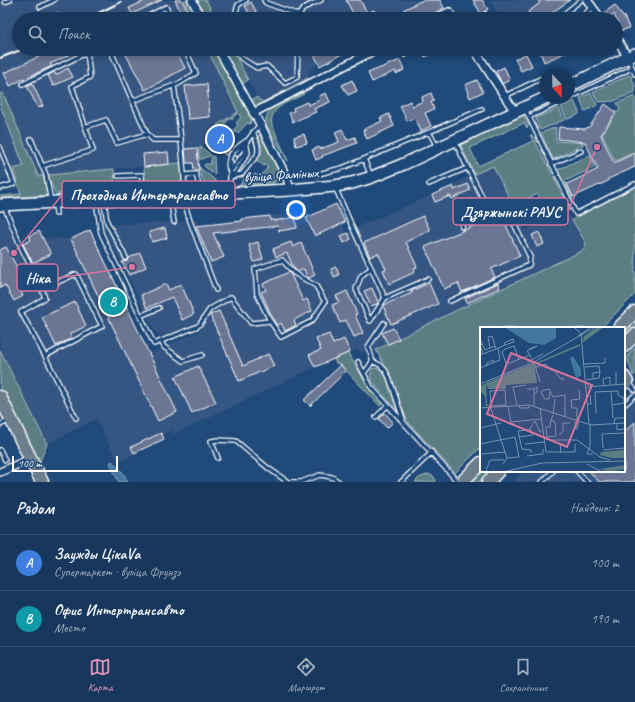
<!DOCTYPE html>
<html lang="ru">
<head>
<meta charset="utf-8">
<style>
	body { margin:0; font-family:Caveat,sans-serif; background:#203f62; color:#f1f3f6 }
	.compass { position:absolute; left:539px; top:68px; width:36px; height:36px; border-radius:50%; background:#17385c; box-shadow:0 2px 6px #0003; rotate:158deg }
	.scale { position:absolute; left:12px; bottom:10px; width:106px; box-sizing:border-box; padding-left:4px; border:2px solid #fff; border-top:0; font-size:11px; line-height:14px; white-space:nowrap; color:#fff; -webkit-text-stroke:3px #1f4a7a; paint-order:stroke }
	.you { position:absolute; left:296px; top:210px; width:14px; height:14px; margin:-10px; border:3px solid #fff; border-radius:50%; background:#1a73e8; box-shadow:0 0 0 6px #1a73e833 }
	.badge { display:grid; place-items:center; width:26px; height:26px; border-radius:50%; background:#e797bd; color:#fff; font-size:13px; font-weight:700 }
	.pin { position:absolute; translate:-50% -50%; border:2px solid #fff; box-shadow:0 1px 4px #0006 }
	.list { margin:0; padding:0; list-style:none }
	h2 { display:flex; justify-content:space-between; align-items:center; height:52px; margin:0; padding:0 16px; font-size:17px }
	h2 small { font-size:13px; font-weight:400; color:#9eacbb }
	.list li { display:grid; grid-template-columns:26px 1fr auto; gap:12px; align-items:center; box-sizing:border-box; height:56px; padding:0 16px; border-top:1px solid #365272 }
	.list b { display:block; font-size:15px; white-space:nowrap }
	.list p { margin:0; font-size:13px; white-space:nowrap; color:#9eacbb }
	.list em { font-size:13px; font-style:normal; color:#9eacbb }
	.icon { flex:none; width:22px; height:22px; fill:none; stroke:currentColor; stroke-width:2; stroke-linecap:round; stroke-linejoin:round }
	.map { position:relative; flex:none; width:635px; height:482px; overflow:hidden }
	.search { position:absolute; background:#17385c; box-shadow:0 2px 6px #0003; left:12px; right:12px; top:12px; height:44px; display:flex; align-items:center; gap:10px; box-sizing:border-box; padding:0 14px; border-radius:22px; color:#9eacbb; font-size:15px }
	.sheet { height:164px; background:#17385c }
	nav { display:flex; justify-content:space-around; align-items:center; box-sizing:border-box; height:56px; border-top:1px solid #365272; background:#17385c; font-size:11px; color:#9eacbb }
	nav a { display:grid; justify-items:center; gap:2px }
	nav .on { color:#e797bd }
	.map>svg:first-child { display:block }
	.built { fill:#365782; fill-rule:evenodd }
	.green { fill:#5a7e83; stroke:#acbec1 }
	.water { fill:#42779e; stroke:#8eadc5 }
	.building { fill:#6b7693; stroke:#fff }
	.lines { fill:none; stroke-linecap:round; stroke-linejoin:round }
	.lane-casing { stroke:#fff; stroke-width:6 }
	.street-casing { stroke:#fff; stroke-width:10 }
	.secondary-casing { stroke:#fff; stroke-width:14 }
	.primary-casing { stroke:#fff; stroke-width:15 }
	.lane { stroke:#1f4a7a; stroke-width:3.5 }
	.street { stroke:#1f4a7a; stroke-width:7 }
	.secondary { stroke:#1f4a7a; stroke-width:11 }
	.primary { stroke:#6c7d8c; stroke-width:12 }
	.rail { stroke:#fff; stroke-width:2 }
	.labels { text-anchor:middle; dominant-baseline:central; stroke-width:3.5; stroke-linejoin:round; paint-order:stroke }
	.street-label { font-size:14px; fill:#fff; stroke:#1f4a7a }
	.inset-road { fill:none; stroke:#7992af; stroke-width:1 }
	.view { fill:#da749d; fill-opacity:0.15; stroke:#da749d; stroke-width:2 }
	.inset-edge { fill:none; stroke:#fff; stroke-width:2 }
	.leader { fill:none; stroke:#da749d; stroke-width:1.5 }
	.callout-dot { fill:#da749d; stroke:#1f4a7a; stroke-width:1.5 }
	.callout { fill:#1f4a7a; stroke:#da749d; stroke-width:1.5 }
	.callout-label { font-size:15px; text-anchor:middle; font-weight:bold; fill:#fff }
</style>
</head>
<body>
<div class="map">
<svg width="635" height="482" viewBox="0 0 635 482">
	<rect width="100%" height="100%" fill="#1f4a7a"/>
	<filter id="ink" filterUnits="userSpaceOnUse"><feTurbulence type="fractalNoise" baseFrequency=".025" numOctaves="2"/><feDisplacementMap in="SourceGraphic" scale="8" xChannelSelector="R" yChannelSelector="G"/><feConvolveMatrix kernelMatrix="1 2 1 2 8 2 1 2 1" color-interpolation-filters="sRGB"/></filter>
	<g filter="url(#ink)">
		<path class="built" d="M0 0H184L193 19H19V49H207L238 112 213 128 201 149 197 148 198 162 183 163 38 176 16 174 0 180Z
			M206 0H440L444 8 422 19H216Z
			M490 0H570L543 19H496L500 16Z
			M232 49H351L319 64 310 70 308 78 262 102 258 99Z
			M493 166 525 230 567 211 585 240 587 243 585 250 432 322 368 354 356 349 315 367 174 434 172 430 162 435 164 439 118 462 96 419 47 444 0 350V215L3 216 18 249 21 247 22 244 31 240 29 236 39 231 43 238 71 239 90 230 149 354 200 331 196 323 163 336 155 332 103 225 190 221 197 220 199 226 242 221V219L308 212 310 216 336 204 345 222 342 223 346 233H349L356 230 360 226 453 186 452 184ZM355 315 363 333 354 337 346 319Z
			M635 388V482H513L524 471H624V392L629 394Z"/>
		<path class="green" d="M184 0H189L199 19H193Z
			M196 0H206L216 19H206Z
			M207 49H215L252 116 251 121 250 124 247 123 238 133 235 132 234 130 238 125 236 123 241 117 237 113 232 119 230 118 221 128 217 125 238 112Z
			M223 49H232L248 80 242 84Z
			M629 75 631 76 635 86V92L614 101 598 102 593 92Z
			M308 78V82L258 107 255 106 251 100 257 97 258 99 263 102Z
			M302 92 304 94C291 101 268 107 272 125L288 161 266 125C265 117 268 111 274 106Z
			M3 93 38 176H43L48 195 0 198V196L21 194 13 169 24 166 0 105V94Z
			M591 93 597 105 586 111 584 110 580 98Z
			M635 96V152L615 161 602 134 620 109 617 103Z
			M574 101 579 112V114L568 119H566L561 107Z
			M559 108 564 120 540 130 536 120V118Z
			M523 115 525 118 529 125 527 128 524 123 470 148 478 166 533 141 530 135H532L570 210 551 218 538 194 513 205 493 166 475 174 460 144Z
			M556 127V141L583 143V145L553 159 541 133Z
			M262 134 281 173 280 176H278L265 181 241 182 248 174 252 177 255 174 260 177 268 167 265 164 264 166 257 161C264 150 263 148 258 136Z
			M201 147 211 155 208 157H205L203 159H199V148L201 149Z
			M590 155 595 167 565 181 573 199 570 200 557 170Z
			M212 156 214 157 215 175 204 166 205 164H211V159Z
			M180 163 182 178 181 183 146 186 145 184 144 167Z
			M199 167 215 180 216 188C204 188 201 177 199 167Z
			M114 169 115 185 140 184 141 189 55 194 48 175Z
			M278 179C273 188 250 186 240 187V184L265 183Z
			M635 187V294L601 328H481V447L455 473 409 423 405 416 388 370 384 364 376 350 432 322 584 250 586 243 572 220Z
			M635 318V328L624 338V329Z
			M635 348V375H633L627 358 630 353Z
			M0 350 47 444 39 463 18 425 0 389Z
			M348 353 369 388 382 404 380 406 341 365 336 363 334 359Z
			M373 368 380 369 385 374 398 411C392 404 373 385 371 378 370 374 371 371 373 368Z
			M481 471H490L479 482H470Z
			M429 474 434 477 436 482H415L419 478Z"/>
		<path class="water" d="M112 461 123 473 128 482H119L110 463Z"/>
		<path class="building" d="M147 0H162L132 14 129 8Z
			M175 0H182L188 12 182 15Z
			M346 0H360L367 13 374 10 379 19H356Z
			M423 0H440L444 8 422 19H392L405 12 403 10Z
			M473 0H482L488 9 481 14Z
			M538 0H570L543 19H533L528 12 540 3Z
			M251 2 260 19H253L245 6Z
			M615 5 623 17 624 16 629 28 621 31 614 14 609 18 605 12Z
			M486 11 491 19H474Z
			M58 12 61 19H43Z
			M55 49H82L50 64 52 66 28 77 29 78 24 80 23 79 10 86 4 73Z
			M123 49H175L185 68 145 90Z
			M311 49H351L320 66Z
			M405 49H444L425 57 422 50 404 58 400 51Z
			M539 49H574L544 62Z
			M526 54 532 66 521 71 515 59Z
			M400 60 404 70 396 74 395 71 372 82 368 73Z
			M504 67 510 80 502 84 496 71Z
			M68 68 73 77 53 86 48 75 54 72 56 75Z
			M352 80 357 91 348 95 342 85Z
			M477 80 483 92 470 98 465 85Z
			M32 83 43 106 38 108 27 86Z
			M207 84 210 117 188 119 185 86Z
			M326 93 330 102 314 109 316 112 293 122 289 113 294 111 293 108 307 102 308 105 320 100 319 96Z
			M431 93 434 101 431 102 434 109 425 113 431 126 421 131 415 118 407 121 400 106 410 101 413 106 423 101 422 97Z
			M605 104 616 112 601 135 614 163 635 153V167L608 179V181L573 197 567 184 598 169 585 142 558 139 559 127 585 129 590 126Z
			M389 114 394 126 367 139 363 130 382 121 380 118Z
			M342 129 347 140 355 137 357 143 322 156 323 157 316 160 312 150 319 147 320 149 339 142 335 132Z
			M214 131 226 139 221 145 230 151 227 156 218 149 217 150H215L205 143Z
			M304 134 307 143 296 146 294 137Z
			M197 148 199 170H194L193 163H186L185 149Z
			M168 152 169 164 144 167 143 154Z
			M468 184 470 190 452 199 450 196 435 202 432 195 453 186 454 190Z
			M336 204 345 222 315 236 306 218Z
			M501 214 520 256 491 269 495 277 462 292 458 283 444 289 425 247Z
			M270 216V220H274V221L295 217 297 228 279 231 278 226 213 233 224 257 211 262 196 226 242 221V219Z
			M423 216 430 230 406 242 417 267 414 268 415 272 389 284 383 270 386 269 378 253 370 257 364 243Z
			M165 228 167 238 152 242 149 232Z
			M90 230 177 412 158 421 71 239Z
			M39 231 51 254 33 263 23 244 31 240 29 236Z
			M539 232 544 244 537 247 532 235Z
			M348 233 351 239 344 243 341 236Z
			M258 242 263 259 254 262 249 245Z
			M291 242 293 247 301 243 315 275 309 278 307 277 304 269 298 272 293 267 287 253 276 257 273 249Z
			M6 247 24 280 16 284 23 296 14 301 5 285 0 288V250Z
			M140 253 146 267 129 275 122 262 127 261 129 258Z
			M336 267 339 275 334 277 331 269Z
			M289 272 291 275 303 301 307 299 312 311 294 320 296 325 285 331 281 323 277 325 275 323 261 292 266 290 263 284Z
			M429 283 438 304 391 324 383 306 384 305 412 293 411 291Z
			M498 283 500 288 467 303 465 298Z
			M166 284 169 290 181 284 194 314 182 320 172 297 147 308 141 295Z
			M372 288 378 302 377 304 371 306 364 291Z
			M347 291 357 314 355 315 363 333 354 337 346 320 340 323 332 305 339 302 336 296Z
			M75 302 86 326 70 334 72 338 56 346 42 317Z
			M219 311 243 366 268 354 274 366 239 381 210 315Z
			M393 328 399 339 388 344 382 333Z
			M329 334 333 344 344 339 350 352 315 367 309 355 321 350 316 339Z
			M341 365 346 371 310 406 304 400Z
			M198 366 216 402 192 413 175 377Z
			M385 413 393 422 387 428 379 419Z
			M635 422V482H599L589 471H624V432Z
			M161 433 164 439 134 453 131 447Z"/>
		<g class="lines">
			<defs>
				<path id="lane" d="M264 0 266 3 299 15
					M5 2 10 0
					M40 7 54 0
					M143 19 166 7 171 19
					M233 19 234 18 238 5 246 0
					M299 19C299 7 311 5 321 0
					M558 19 581 0
					M580 19 592 7
					M110 49 147 134 153 140H181
					M236 49 241 58 257 68 267 66 285 83 297 77 298 49
					M628 58 635 74
					M23 84 94 49
					M174 85 181 140 184 175
					M505 96 540 79
					M569 98 632 68
					M132 101 178 84 196 73 185 49
					M525 109 576 214 635 184
					M529 117 569 98
					M85 127 106 120 117 143 147 134
					M429 132 482 109
					M31 139 46 175 51 202
					M0 147 14 184 0 188
					M237 154 260 124
					M551 164 581 151
					M42 166 93 150 72 86 90 77 87 52
					M230 172C224 159 235 148 246 141
					M230 172 244 153 246 144
					M318 174 342 168 364 159
					M230 175 235 173 248 153 246 141
					M118 176 142 175 143 196
					M371 176 364 159 429 132 438 148
					M230 177 242 174 257 155C260 148 256 139 253 132
					M429 184 467 168
					M335 187 354 231 385 298 428 279
					M228 191 230 179 231 162
					M201 194 196 174 184 175 186 208 190 221 216 290
					M170 197 174 222
					M96 201 101 233 154 344 198 326 200 324 210 309 231 297 251 323 270 321 281 337 312 321 325 302 316 286 294 273 282 260 255 269 257 294 270 321
					M104 201 107 222 126 258
					M55 204 56 214
					M4 206 21 247 42 289 76 274 102 326 45 356 76 418
					M462 227 464 218 484 201
					M371 268 361 276 356 289 370 321 385 298
					M42 289 45 298 21 312 45 356
					M450 301 529 265 530 257 506 207 484 201C475 181 464 162 455 141
					M140 316 159 308
					M161 341 164 347 183 361 202 355
					M372 361 380 365 385 370 389 377 403 419
					M358 362 371 387 458 482
					M364 373C374 361 374 361 368 347L384 323
					M628 382 635 390
					M624 405 635 395
					M376 417 388 405
					M0 425 10 420
					M0 450 5 460
					M218 458 211 441 218 440 236 441 268 468 288 482H301L320 475 332 477 339 482
					M577 471 587 482
					M401 482 432 452
					M542 482 553 471"/>
				<path id="street" d="M192 0 202 19
					M587 0 601 19
					M435 19 449 12 454 19
					M616 38 620 44 628 58
					M218 49 260 124 287 178 290 190
					M474 49 515 112
					M253 113 377 49
					M0 472 30 459"/>
				<path id="secondary" d="M569 86 635 54
					M0 205 290 190 335 186 352 183 372 177 404 164 545 98"/>
				<path id="primary" d="M619 328 635 312
					M624 346 635 335
					M624 377 627 382
					M0 397 42 482
					M462 482 481 463
					M488 482 498 471"/>
			</defs>
			<use href="#lane" class="lane-casing"/>
			<use href="#street" class="street-casing"/>
			<use href="#secondary" class="secondary-casing"/>
			<use href="#primary" class="primary-casing"/>
			<use href="#lane" class="lane"/>
			<use href="#street" class="street"/>
			<use href="#secondary" class="secondary"/>
			<use href="#primary" class="primary"/>
			<path class="rail" d="M86 19 121 2
				M0 58 23 49"/>
		</g>
	</g>
	<g class="labels">
		<g class="street-label">
			<text transform="translate(281 175) rotate(-4)">вуліца Фаміных</text>
		</g>
	</g>
	<g transform="translate(480 327)">
		<rect width="145" height="145" fill="#1f4a7a"/>
		<path d="M117 0H124L102 16 104 9ZM100 17V19L57 37 58 35ZM54 36 57 56 26 58V62H8L6 56ZM6 56 7 77 10 79H3L6 78 5 69 0 64V59ZM145 123V131H131L120 128 121 125ZM145 138V142L128 145 120 142Z" fill="#5a7e83"/>
		<path d="M24 0H76V11L64 18 49 16ZM93 29 101 42V49L97 50V55L90 31Z" fill="#42779e"/>
		<path class="inset-road" d="M94 0 101 7 109 97M98 9 111 0M0 12 5 23 10 21M15 19 10 21 8 10 12 9 16 22M49 22 57 19 47 24 50 28M3 27 0 18 3 17M0 28 16 22 25 18 34 15 33 12 24 16 25 18M47 35 63 27M54 35 60 55M27 37 50 28 51 31M104 37 125 36V31M7 39V36L13 33 14 36M27 39 22 25 25 22 34 19 39 32M56 40 66 37 70 42 75 44 80 51 83 53V50M105 40 119 39 120 45 119 51 106 53M0 41 20 33 18 21M136 45V58M113 52V46L120 45M0 57 54 35 115 0M124 59 123 52 130 50V58M107 60 145 57M47 62H54V79M54 62 57 60V65L54 67M70 65 69 72H65L61 65 64 63 69 62 73 70 85 68V89M131 65 133 91M108 77H111L110 68M37 78 33 60 46 58M39 78 40 81H49V78M11 79 26 78M26 79 25 63 10 64 11 82 27 131M28 79 31 95 61 92M0 81 49 78 111 98 145 96M60 81 66 125H95V117M116 86 115 65 138 64V68L144 71V76L133 78M73 87 75 72M71 93 75 95 76 109 67 110 66 100H70L71 93 73 88M97 93V81H92L91 73 100 72 99 63M98 96 95 95 96 102H97L98 97V94M134 97 135 91H145M137 97V103L144 102M110 98V119L107 127H113M0 101 21 96M79 108 83 105V96H90M39 110 53 108 50 102M72 113H97L120 130 130 133M0 117 35 110 39 130M45 117 64 115M123 121 122 107 145 106M123 123 145 121M51 126V123L42 122 38 104 49 103 55 94 60 105H62M81 126 80 117H83M0 127 25 125M47 129 63 127V122M23 137 27 131 39 130M107 137 122 145M6 144 10 133H24M23 145 62 136 145 134"/>
		<path class="view" d="M31 26 112 58 87 120 7 87Z"/>
		<rect width="145" height="145" class="inset-edge"/>
	</g>
	<path class="leader" d="M14 253L62 195M597 147L568 211M132 267L58 278"/>
	<g class="callout-dot">
		<circle cx="14" cy="253" r="4"/>
		<circle cx="597" cy="147" r="4"/>
		<circle cx="132" cy="267" r="4"/>
	</g>
	<g class="callout">
		<rect x="62" y="181" width="173" height="27" rx="4"/>
		<rect x="453" y="198" width="115" height="27" rx="4"/>
		<rect x="17" y="264" width="41" height="27" rx="4"/>
	</g>
	<g class="callout-label">
		<text x="149" y="200">Проходная Интертрансавто</text>
		<text x="511" y="217">Дзяржынскі РАУС</text>
		<text x="38" y="283">Ніка</text>
	</g>
</svg>
<svg class="compass" viewBox="-18 -18 36 36"><path d="M0-13l5 13h-10z" fill="#e53935"/><path d="M0 13l5-13h-10z" fill="#9eacbb"/></svg>
<div class="scale">100 m</div>
<div class="you"></div>
<div class="pin badge" style="left:220px;top:139px;background:#3f7fe0">A</div>
<div class="pin badge" style="left:113px;top:302px;background:#0f9aa8">B</div>
<div class="search"><svg class="icon" aria-label="search" viewBox="0 0 24 24"><circle cx="10" cy="10" r="6"/><path d="M15 15l6 6"/></svg>Поиск</div>
</div>
<section class="sheet">
<h2>Рядом<small>Найдено: 2</small></h2>
<ul class="list">
<li><span class="badge" style="background:#3f7fe0">A</span><div><b>Заужды ЦікаVа</b><p>Супермаркет · вуліца Фрунзэ</p></div><em>100 m</em></li>
<li><span class="badge" style="background:#0f9aa8">B</span><div><b>Офис Интертрансавто</b><p>Место</p></div><em>190 m</em></li>
</ul>
</section>
<nav>
<a class="on"><svg class="icon" aria-label="map" viewBox="0 0 24 24"><path d="M3 6l6-2 6 2 6-2v14l-6 2-6-2-6 2zM9 4v14M15 6v14"/></svg>Карта</a>
<a><svg class="icon" aria-label="directions" viewBox="0 0 24 24"><path d="M12 3l9 9-9 9-9-9zM9 14v-3h6M13 9l2 2-2 2"/></svg>Маршрут</a>
<a><svg class="icon" aria-label="saved" viewBox="0 0 24 24"><path d="M7 4h10v16l-5-4-5 4z"/></svg>Сохранённые</a>
</nav>
</body>
</html>
